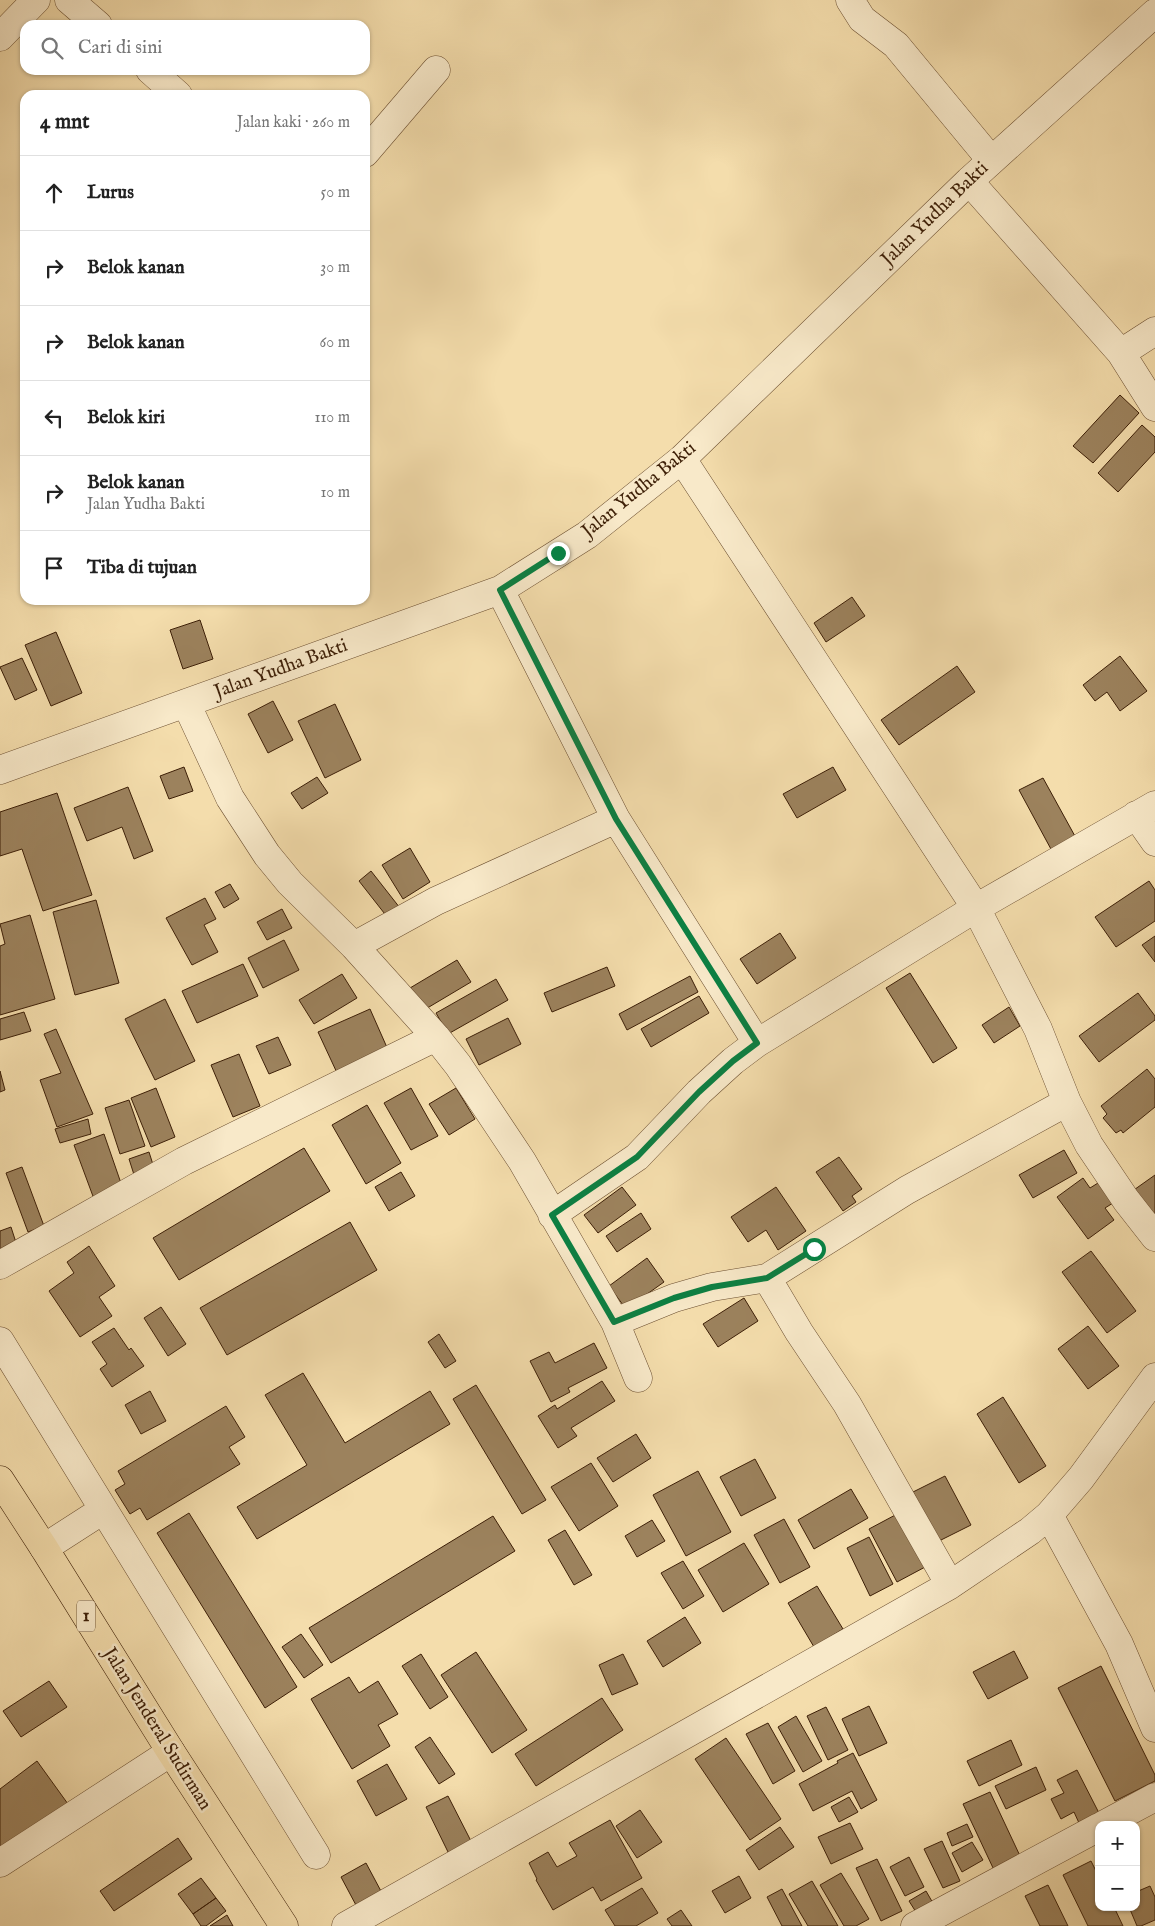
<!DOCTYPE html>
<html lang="id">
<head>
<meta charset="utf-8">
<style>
	body { margin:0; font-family:"IM FELL English",serif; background:#f6f6f6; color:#222 }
	.controls { position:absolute; right:15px; bottom:15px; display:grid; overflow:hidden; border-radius:10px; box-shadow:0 1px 4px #0004 }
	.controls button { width:45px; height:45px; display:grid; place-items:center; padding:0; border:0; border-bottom:1px solid #e0e0e0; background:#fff; color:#222; font:25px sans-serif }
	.stop { position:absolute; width:15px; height:15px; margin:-11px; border:4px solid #0b8043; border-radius:50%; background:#fff }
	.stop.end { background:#0b8043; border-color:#fff; box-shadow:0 1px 5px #0008 }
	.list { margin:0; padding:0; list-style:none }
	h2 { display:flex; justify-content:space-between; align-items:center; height:65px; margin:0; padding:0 20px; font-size:21px }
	h2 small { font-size:16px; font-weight:400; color:#767676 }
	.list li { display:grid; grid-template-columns:32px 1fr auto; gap:15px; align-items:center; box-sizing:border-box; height:75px; padding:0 20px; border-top:1px solid #e0e0e0 }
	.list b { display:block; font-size:19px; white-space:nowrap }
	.list p { margin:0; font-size:16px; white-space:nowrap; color:#767676 }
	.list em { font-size:16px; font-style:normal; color:#767676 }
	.icon { flex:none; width:28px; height:28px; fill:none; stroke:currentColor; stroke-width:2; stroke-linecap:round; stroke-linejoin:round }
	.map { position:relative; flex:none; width:1155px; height:1926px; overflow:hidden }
	.search { position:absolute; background:#fff; box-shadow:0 1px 4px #0004; left:20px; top:20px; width:350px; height:55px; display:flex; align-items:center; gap:12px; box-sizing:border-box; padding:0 18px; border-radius:15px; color:#767676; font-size:19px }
	.panel { position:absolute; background:#fff; box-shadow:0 1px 4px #0004; left:20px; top:90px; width:350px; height:515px; border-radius:15px }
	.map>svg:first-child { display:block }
	.building { fill:#9c825d; stroke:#3d1f07 }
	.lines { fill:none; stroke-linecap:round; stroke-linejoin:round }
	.minor-casing { stroke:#6b4e30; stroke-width:29 }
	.highway-casing { stroke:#3d1f07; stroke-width:29 }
	.minor { stroke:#f8e9c9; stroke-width:28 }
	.highway { stroke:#f4ddac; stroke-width:28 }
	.route { stroke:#0b8043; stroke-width:6 }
	.labels { text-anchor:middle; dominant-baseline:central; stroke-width:5; stroke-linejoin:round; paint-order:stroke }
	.shield { fill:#f8e9c9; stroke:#755c41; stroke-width:1 }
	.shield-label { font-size:18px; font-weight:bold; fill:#3d1f07 }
	.street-label { font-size:19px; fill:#3d1f07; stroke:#f8e9c9 }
</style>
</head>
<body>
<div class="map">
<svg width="1155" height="1926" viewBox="0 0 1155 1926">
	<rect width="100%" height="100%" fill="#f4ddac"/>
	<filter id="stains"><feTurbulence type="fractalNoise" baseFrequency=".004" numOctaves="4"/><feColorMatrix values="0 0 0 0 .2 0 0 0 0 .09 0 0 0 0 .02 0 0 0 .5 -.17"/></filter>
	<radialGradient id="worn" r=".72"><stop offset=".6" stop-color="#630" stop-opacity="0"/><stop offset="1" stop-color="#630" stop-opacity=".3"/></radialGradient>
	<path class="building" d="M1120 395 1139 413 1093 463 1073 446Z
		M1142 425 1155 437V452L1118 492 1098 473Z
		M852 597 865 616 826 642 814 623Z
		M200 620 213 659 183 669 170 630Z
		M56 632 82 693 51 706 25 645Z
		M1120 656 1147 691 1120 711 1107 692 1095 701 1083 685Z
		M22 658 37 690 15 700 0 667Z
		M957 666 975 692 899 745 881 720Z
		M273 701 293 740 268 753 248 714Z
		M335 704 361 760 325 778 298 721Z
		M184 767 193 791 169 799 160 776Z
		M833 767 846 790 797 818 783 794Z
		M317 777 328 793 302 809 291 793Z
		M1043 778 1076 838 1052 851 1019 790Z
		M128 787 153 851 134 859 122 827 87 841 74 808Z
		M57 793 92 895 43 911 22 849 0 856V812Z
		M410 848 430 882 403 899 382 865Z
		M371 871 400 908 388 918 359 881Z
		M1149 881 1155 890V921L1116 947 1095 917Z
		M230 884 239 899 224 908 215 892Z
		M205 898 216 919 204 925 218 952 192 965 166 918Z
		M96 900 119 983 75 995 53 912Z
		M282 909 292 928 267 940 257 922Z
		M30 915 55 999 0 1015V946L5 944 0 924Z
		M780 933 796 958 757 984 740 959Z
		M1155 936V962L1142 945Z
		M284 940 299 970 263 988 248 958Z
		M457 960 471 982 424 1010 410 988Z
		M243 964 258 996 197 1023 182 991Z
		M607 967 615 986 552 1012 544 993Z
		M910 973 957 1048 933 1063 886 988Z
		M342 974 357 998 314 1024 299 1000Z
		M690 976 698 992 627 1030 619 1014Z
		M496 979 508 1000 448 1034 436 1013Z
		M1138 993 1155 1016V1020L1099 1062 1079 1036Z
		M699 996 709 1013 651 1047 641 1029Z
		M165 999 195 1061 155 1080 125 1019Z
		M1009 1007 1020 1026 994 1043 982 1025Z
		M370 1009 389 1052 338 1075 318 1032Z
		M24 1012 31 1031 0 1040V1019Z
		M508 1018 521 1044 479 1065 466 1039Z
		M56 1029 93 1114 57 1127 40 1080 61 1073 44 1034Z
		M278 1037 291 1065 269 1074 256 1046Z
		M239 1054 260 1106 233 1117 211 1065Z
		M1147 1069 1155 1079V1107L1123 1133 1121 1130 1116 1133 1103 1118 1107 1114 1101 1106Z
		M0 1071 5 1090 0 1092Z
		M156 1088 175 1137 151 1147 131 1098Z
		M411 1088 438 1136 411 1150 384 1103Z
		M456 1088 475 1119 449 1135 429 1104Z
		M129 1100 145 1146 120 1154 105 1108Z
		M367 1105 401 1163 366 1184 332 1125Z
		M88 1119 91 1134 60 1143 55 1129Z
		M104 1134 123 1189 94 1199 74 1145Z
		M304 1148 330 1191 179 1280 153 1238Z
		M1064 1150 1077 1173 1033 1198 1019 1175Z
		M149 1152 156 1174 136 1181 129 1159Z
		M839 1157 862 1189 852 1196 856 1202 843 1211 816 1172Z
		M22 1167 44 1226 28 1232 6 1173Z
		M401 1172 415 1196 389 1211 375 1187Z
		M1155 1175V1224L1131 1192Z
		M1083 1178 1090 1188 1098 1183 1113 1203 1105 1208 1114 1220 1088 1239 1057 1197Z
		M622 1187 636 1205 598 1233 584 1215Z
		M776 1187 806 1231 778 1250 766 1230 748 1242 731 1217Z
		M641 1213 651 1229 617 1252 606 1236Z
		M350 1222 377 1270 227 1355 200 1308Z
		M11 1227 19 1252 0 1258V1231Z
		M89 1246 115 1286 99 1297 112 1316 80 1337 49 1291 74 1273 67 1262Z
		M1091 1251 1136 1311 1107 1333 1062 1272Z
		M647 1258 664 1282 626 1309 609 1286Z
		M744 1298 758 1321 718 1347 703 1324Z
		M161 1307 186 1344 168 1356 144 1318Z
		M1088 1326 1119 1366 1088 1389 1058 1349Z
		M114 1328 129 1350 131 1348 144 1366 112 1387 100 1369 107 1364 92 1342Z
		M439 1334 456 1361 445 1368 428 1342Z
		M594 1343 607 1368 568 1388 570 1392 551 1402 530 1361 549 1352 555 1363Z
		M303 1373 345 1443 430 1391 450 1424 257 1539 237 1507 307 1465 265 1395Z
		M602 1381 615 1401 571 1428 577 1436 558 1448 538 1416 555 1405 557 1409Z
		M476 1385 546 1500 522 1514 453 1399Z
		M150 1391 166 1421 141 1434 125 1405Z
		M1003 1397 1046 1466 1019 1483 977 1414Z
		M226 1406 245 1437 229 1447 240 1464 147 1520 140 1508 130 1514 115 1490 125 1484 118 1471Z
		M636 1434 651 1458 613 1482 597 1458Z
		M755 1459 776 1498 741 1516 720 1477Z
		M591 1463 618 1506 579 1531 551 1487Z
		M698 1471 731 1532 686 1556 653 1495Z
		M945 1476 971 1525 939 1541 913 1492Z
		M851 1489 868 1518 814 1549 798 1520Z
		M189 1513 297 1687 265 1708 157 1533Z
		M899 1513 927 1566 897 1582 869 1529Z
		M493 1516 515 1551 331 1663 309 1628Z
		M784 1519 810 1567 780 1583 754 1535Z
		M652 1520 665 1541 637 1557 625 1536Z
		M565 1530 592 1575 574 1585 548 1540Z
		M869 1537 893 1584 870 1596 847 1548Z
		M744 1543 769 1584 723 1612 698 1570Z
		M683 1561 704 1596 683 1609 661 1573Z
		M817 1586 843 1629 814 1647 788 1603Z
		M685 1617 701 1643 663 1667 647 1641Z
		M301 1634 323 1665 304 1678 282 1647Z
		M1014 1651 1028 1678 988 1699 973 1672Z
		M476 1652 527 1730 492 1753 441 1675Z
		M421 1654 448 1697 430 1709 402 1666Z
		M623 1654 638 1684 612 1695 599 1665Z
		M1101 1666 1155 1775V1781L1115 1801 1058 1688Z
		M349 1677 359 1693 378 1681 398 1714 378 1725 390 1746 352 1769 311 1699Z
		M49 1681 67 1707 21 1737 3 1711Z
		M602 1698 623 1730 536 1786 515 1754Z
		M869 1706 887 1743 859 1756 842 1719Z
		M826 1707 848 1750 828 1760 807 1716Z
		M796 1716 822 1761 803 1772 778 1727Z
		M768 1723 795 1771 773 1784 746 1734Z
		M430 1737 455 1774 439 1784 415 1747Z
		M726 1738 781 1819 750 1840 695 1759Z
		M1011 1740 1022 1765 979 1786 967 1761Z
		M853 1753 877 1800 861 1809 852 1791 813 1811 799 1784 838 1763 837 1761Z
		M37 1761 68 1804 0 1854V1789Z
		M387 1764 407 1799 376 1816 357 1781Z
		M1036 1767 1046 1790 1006 1809 995 1786Z
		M1077 1770 1099 1813 1079 1823 1074 1812 1061 1819 1051 1799 1064 1793 1057 1780Z
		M990 1792 1021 1858 994 1870 963 1804Z
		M448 1796 472 1843 449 1854 426 1807Z
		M849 1797 858 1812 839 1822 831 1807Z
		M640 1810 662 1842 637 1858 616 1826Z
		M610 1820 642 1878 601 1901 593 1887 553 1910 536 1880 537 1879 529 1863 548 1852 557 1867 577 1856 569 1843Z
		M850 1823 863 1849 831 1864 818 1837Z
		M967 1824 973 1837 952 1846 947 1833Z
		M780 1827 794 1847 759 1870 746 1850Z
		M178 1838 192 1859 114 1911 100 1891Z
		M942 1841 960 1881 943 1888 924 1849Z
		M972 1842 983 1860 962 1872 952 1853Z
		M909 1857 924 1887 905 1896 890 1867Z
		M877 1859 902 1911 881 1921 856 1868Z
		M1091 1861 1099 1877V1907H1114L1123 1926H1088L1063 1875Z
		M366 1863 382 1893 357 1907 341 1877Z
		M841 1873 869 1919 856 1926H844L820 1885Z
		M739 1876 751 1898 725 1913 712 1891Z
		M201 1878 216 1898 193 1914 178 1894Z
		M812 1881 838 1926H808L789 1894Z
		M1048 1885 1068 1926H1040L1025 1896Z
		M1150 1886 1155 1897V1920L1141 1926H1137L1129 1907H1136V1892Z
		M642 1888 658 1913 636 1926H615L605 1910Z
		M782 1889 802 1926H782L767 1897Z
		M926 1891 937 1910 921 1920 909 1901Z
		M216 1898 226 1911 206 1926H201L193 1914Z
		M681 1910 692 1926H672L667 1919Z
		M227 1915 233 1926H210Z"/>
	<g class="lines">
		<defs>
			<path id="minor" d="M69 0 98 25
				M850 0 862 19 896 45 991 160
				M0 37 36 0
				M150 70 178 95
				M365 153 436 70
				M969 181 1121 353 1155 407
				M1121 353 1155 331
				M500 590 616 819 757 1043
				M186 703 230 798 267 855 290 883 354 946 436 1037 458 1065 522 1161 615 1322 638 1378
				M0 770 500 590 587 535 682 459 969 181 1155 13
				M1155 805 976 908 1038 1029 1067 1102 1089 1145 1126 1200 1155 1237
				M1136 815 1155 842
				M354 946 436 901 616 819
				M552 1215 637 1157 699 1092 733 1061 757 1043 976 908 682 459
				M0 1265 184 1161 436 1037
				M767 1278 907 1190 1067 1102
				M615 1322 674 1298 712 1287 767 1278 799 1332 847 1404 950 1585
				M0 1341 316 1855
				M1049 1515 1119 1644 1155 1728
				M44 1548 103 1510
				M1103 1825 1155 1797
				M0 1863 171 1752
				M346 1926 950 1585 1030 1531 1049 1515 1081 1478 1155 1377
				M915 1926 1099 1827"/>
			<path id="highway" d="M0 1480 44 1548 171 1752 284 1926"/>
		</defs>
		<use href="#minor" class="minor-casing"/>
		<use href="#highway" class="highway-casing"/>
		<use href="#minor" class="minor"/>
		<use href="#highway" class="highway"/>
	</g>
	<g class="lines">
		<path class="route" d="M558 553 500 590 616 819 757 1043 733 1061 699 1092 637 1157 552 1215 614 1322 674 1298 712 1287 767 1278 814 1249"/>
	</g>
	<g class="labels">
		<rect class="shield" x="77" y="1600.5" width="18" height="31" rx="4"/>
		<g class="shield-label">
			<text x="86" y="1616">1</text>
		</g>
		<g class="street-label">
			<text transform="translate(935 214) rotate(-44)">Jalan Yudha Bakti</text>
			<text transform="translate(639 490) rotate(-39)">Jalan Yudha Bakti</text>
			<text transform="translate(281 669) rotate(-20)">Jalan Yudha Bakti</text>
			<text transform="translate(157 1729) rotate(58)">Jalan Jenderal Sudirman</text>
		</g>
	</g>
	<rect width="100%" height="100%" filter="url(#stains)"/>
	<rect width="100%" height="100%" fill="url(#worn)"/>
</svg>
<div class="controls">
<button>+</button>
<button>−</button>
</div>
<div class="stop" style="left:814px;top:1249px"></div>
<div class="stop end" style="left:558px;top:553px"></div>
<div class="search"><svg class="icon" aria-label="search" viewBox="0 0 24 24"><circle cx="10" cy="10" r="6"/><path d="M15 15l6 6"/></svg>Cari di sini</div>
<section class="panel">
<h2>4 mnt<small>Jalan kaki · 260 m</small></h2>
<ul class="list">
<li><svg class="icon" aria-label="ahead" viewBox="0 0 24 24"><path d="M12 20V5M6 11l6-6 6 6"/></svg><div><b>Lurus</b></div><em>50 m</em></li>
<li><svg class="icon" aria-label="right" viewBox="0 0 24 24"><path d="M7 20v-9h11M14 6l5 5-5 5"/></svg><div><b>Belok kanan</b></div><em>30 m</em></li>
<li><svg class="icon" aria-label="right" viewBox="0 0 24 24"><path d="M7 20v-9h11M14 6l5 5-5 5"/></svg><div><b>Belok kanan</b></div><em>60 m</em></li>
<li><svg class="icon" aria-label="left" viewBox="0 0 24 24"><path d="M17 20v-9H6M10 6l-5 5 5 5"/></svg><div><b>Belok kiri</b></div><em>110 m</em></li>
<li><svg class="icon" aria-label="right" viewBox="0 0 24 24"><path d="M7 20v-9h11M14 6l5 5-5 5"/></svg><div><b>Belok kanan</b><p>Jalan Yudha Bakti</p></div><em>10 m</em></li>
<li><svg class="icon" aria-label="arrive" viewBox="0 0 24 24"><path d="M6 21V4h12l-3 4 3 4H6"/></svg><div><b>Tiba di tujuan</b></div></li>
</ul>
</section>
</div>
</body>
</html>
